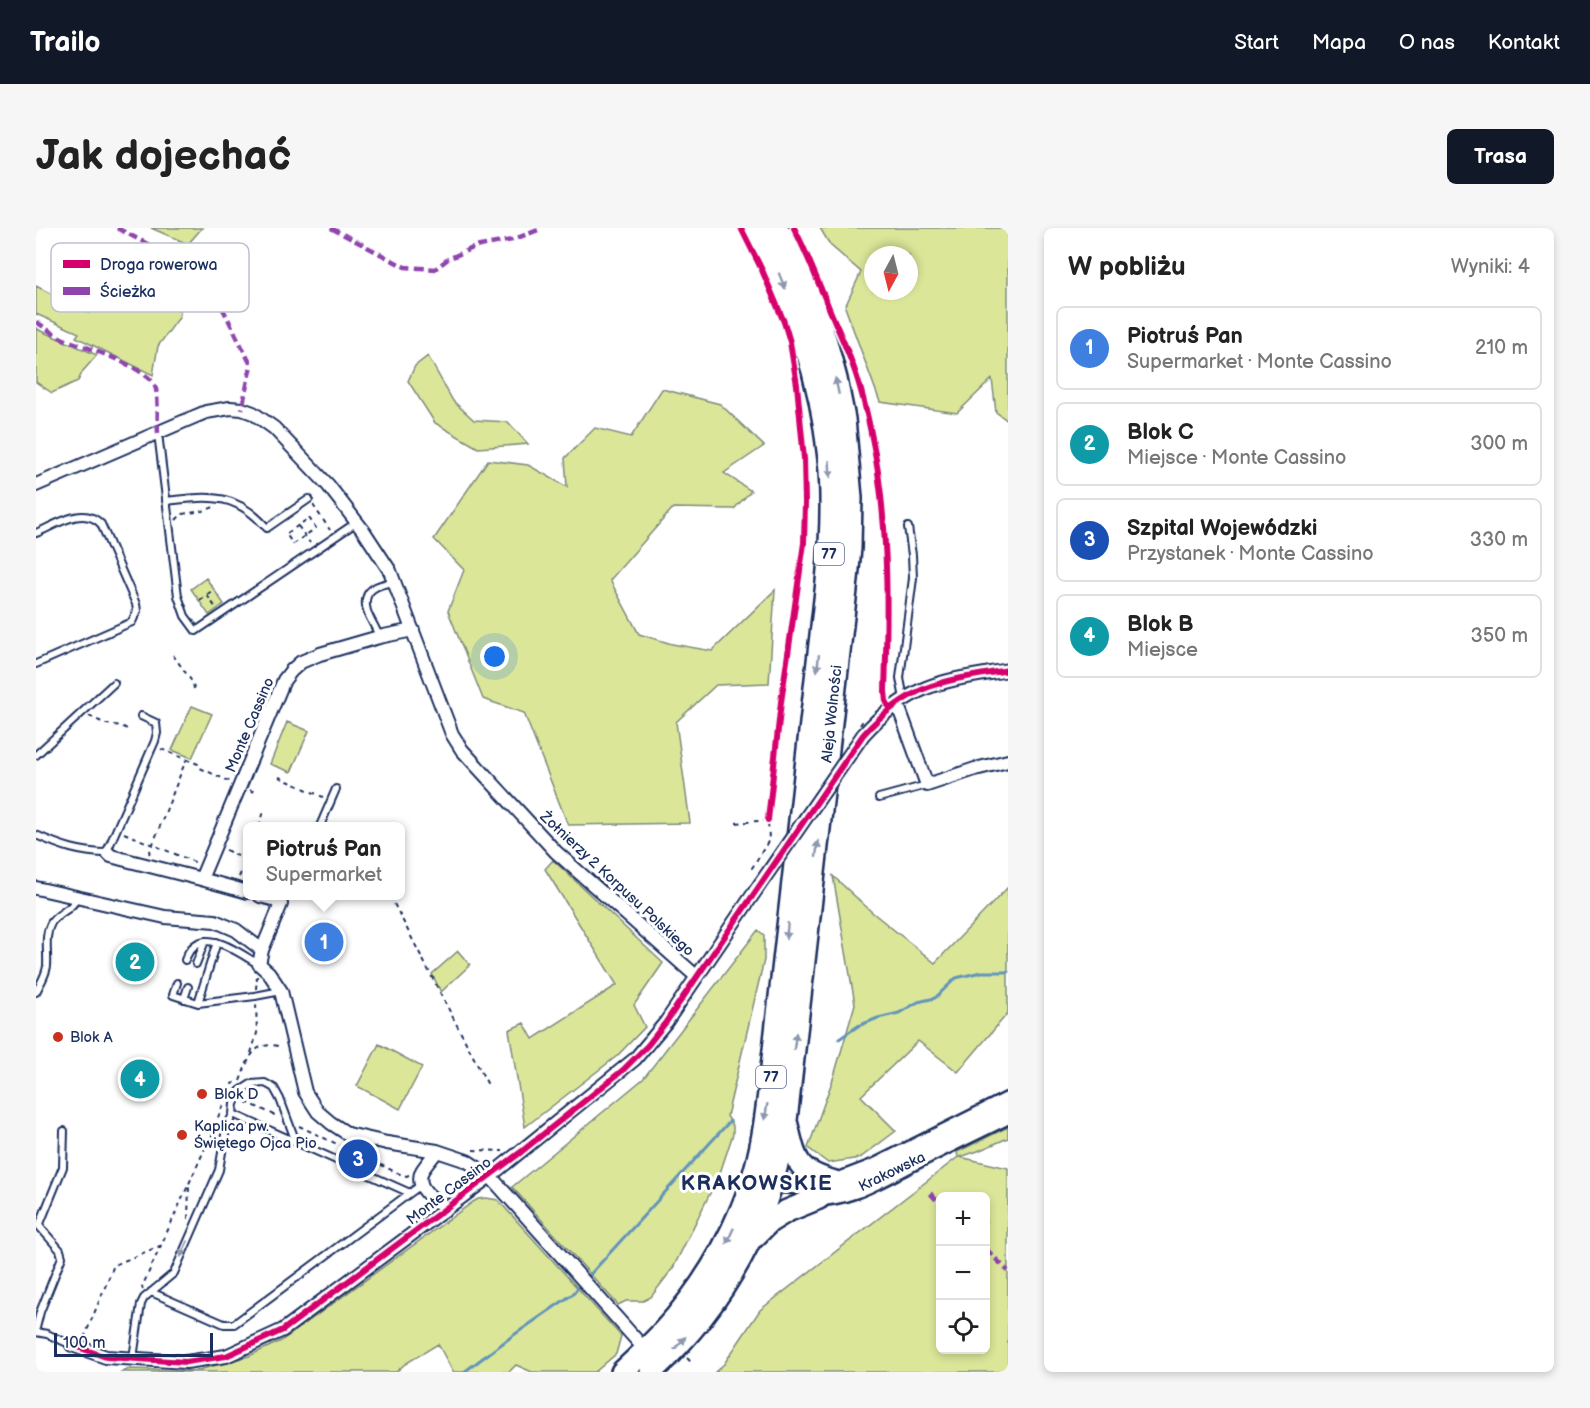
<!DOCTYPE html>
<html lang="pl">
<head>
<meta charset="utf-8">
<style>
	body { margin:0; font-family:"Balsamiq Sans",sans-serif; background:#f6f6f6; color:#222 }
	.controls { position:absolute; right:18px; bottom:18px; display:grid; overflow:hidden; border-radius:9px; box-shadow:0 3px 9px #0003 }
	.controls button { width:54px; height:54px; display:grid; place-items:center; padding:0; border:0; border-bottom:2px solid #e0e0e0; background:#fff; color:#222; font:30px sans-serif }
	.compass { position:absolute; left:828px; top:18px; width:54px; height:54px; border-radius:50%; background:#fff; box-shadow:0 3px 9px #0003; rotate:187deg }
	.scale { position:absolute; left:18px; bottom:15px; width:159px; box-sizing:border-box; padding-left:6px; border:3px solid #1b2f5e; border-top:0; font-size:16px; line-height:21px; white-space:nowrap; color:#1b2f5e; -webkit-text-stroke:4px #fff; paint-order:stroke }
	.you { position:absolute; left:459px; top:429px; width:21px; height:21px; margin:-15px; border:4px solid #fff; border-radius:50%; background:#1a73e8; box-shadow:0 0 0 9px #1a73e833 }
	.badge { display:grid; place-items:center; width:39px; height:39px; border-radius:50%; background:#111827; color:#fff; font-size:20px; font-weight:700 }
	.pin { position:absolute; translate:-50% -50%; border:3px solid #fff; box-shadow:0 2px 6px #0006 }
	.popup { position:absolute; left:207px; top:594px; width:162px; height:78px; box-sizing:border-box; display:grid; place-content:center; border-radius:9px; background:#fff; filter:drop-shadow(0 2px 4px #0005); font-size:20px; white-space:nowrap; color:#767676 }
	.popup b { font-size:22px; color:#222 }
	.popup::after { content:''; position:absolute; left:50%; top:100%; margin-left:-12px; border:12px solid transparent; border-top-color:#fff }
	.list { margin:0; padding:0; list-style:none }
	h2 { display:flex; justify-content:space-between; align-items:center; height:78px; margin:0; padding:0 24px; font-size:26px }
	h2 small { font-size:20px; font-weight:400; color:#767676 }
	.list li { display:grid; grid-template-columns:39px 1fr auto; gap:18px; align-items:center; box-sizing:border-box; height:84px; margin:0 12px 12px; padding:0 12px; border:2px solid #e0e0e0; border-radius:9px }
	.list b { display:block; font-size:22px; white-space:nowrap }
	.list p { margin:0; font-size:20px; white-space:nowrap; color:#767676 }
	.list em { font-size:20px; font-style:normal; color:#767676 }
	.icon { flex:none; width:33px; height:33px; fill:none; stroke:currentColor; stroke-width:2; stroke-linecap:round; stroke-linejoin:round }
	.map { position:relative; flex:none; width:972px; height:1144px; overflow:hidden; border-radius:9px }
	header { display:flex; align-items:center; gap:36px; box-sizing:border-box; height:84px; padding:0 30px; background:#111827; color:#fff }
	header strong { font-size:28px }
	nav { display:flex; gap:33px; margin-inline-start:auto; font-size:21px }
	.intro { display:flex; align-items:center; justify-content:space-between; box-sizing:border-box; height:144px; padding:0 36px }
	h1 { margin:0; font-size:42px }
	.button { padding:15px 27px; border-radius:9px; background:#111827; color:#fff; font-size:21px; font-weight:700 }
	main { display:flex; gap:36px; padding:0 36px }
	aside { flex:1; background:#fff; border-radius:9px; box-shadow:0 3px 9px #0003 }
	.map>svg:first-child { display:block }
	.green { fill:#dbe699; stroke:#7b8a7c; stroke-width:1.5; fill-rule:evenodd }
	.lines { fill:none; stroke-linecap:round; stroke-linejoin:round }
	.stream { stroke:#6495ba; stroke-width:3 }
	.lane-casing { stroke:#1b2f5e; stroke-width:10 }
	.street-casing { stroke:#1b2f5e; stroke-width:16 }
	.secondary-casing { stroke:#1b2f5e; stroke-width:21 }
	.highway-casing { stroke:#1b2f5e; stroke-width:26 }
	.path { stroke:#1b2f5e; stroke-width:2; stroke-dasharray:4.5 4.5; stroke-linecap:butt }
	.lane { stroke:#fff; stroke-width:6 }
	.street { stroke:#fff; stroke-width:12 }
	.secondary { stroke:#fff; stroke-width:16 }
	.highway { stroke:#fff; stroke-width:21 }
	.street-bridge-casing { stroke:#1b2f5e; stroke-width:16; stroke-linecap:butt }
	.path-bridge { stroke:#1b2f5e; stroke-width:2; stroke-dasharray:4.5 4.5; stroke-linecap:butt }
	.street-bridge { stroke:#fff; stroke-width:12 }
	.quiet { stroke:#8e44ad; stroke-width:4.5; stroke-dasharray:9 4.5; stroke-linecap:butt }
	.cycleway-casing { stroke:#fff; stroke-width:10 }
	.cycleway { stroke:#d6006c; stroke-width:6 }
	.oneway { fill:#8d97ae }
	.poi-dot { fill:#c8321e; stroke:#fff; stroke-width:2 }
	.labels { text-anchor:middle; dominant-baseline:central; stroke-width:6; stroke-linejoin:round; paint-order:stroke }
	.shield { fill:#fff; stroke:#5f6d8e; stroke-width:1.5 }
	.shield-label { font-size:14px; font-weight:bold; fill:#1b2f5e }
	.street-label { font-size:15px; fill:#1b2f5e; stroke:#fff }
	.poi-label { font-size:15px; fill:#1b2f5e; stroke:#fff; text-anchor:start }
	.district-label { font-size:21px; font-weight:bold; letter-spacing:1.5px; fill:#1b2f5e; stroke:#fff }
	.key { fill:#fff; stroke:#bbc1cf; stroke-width:1.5 }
	.key-label { font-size:16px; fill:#1b2f5e }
</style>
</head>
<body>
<header>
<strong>Trailo</strong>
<nav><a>Start</a><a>Mapa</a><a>O nas</a><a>Kontakt</a></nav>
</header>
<div class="intro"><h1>Jak dojechać</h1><a class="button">Trasa</a></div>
<main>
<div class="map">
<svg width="972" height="1144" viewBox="0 0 972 1144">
	<rect width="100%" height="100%" fill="#fff"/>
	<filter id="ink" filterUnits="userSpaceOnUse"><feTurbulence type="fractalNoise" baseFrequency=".0167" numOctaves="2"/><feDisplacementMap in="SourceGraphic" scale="12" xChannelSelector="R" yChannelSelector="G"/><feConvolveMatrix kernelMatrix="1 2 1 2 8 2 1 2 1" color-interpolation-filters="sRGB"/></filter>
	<g filter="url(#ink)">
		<path class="green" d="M115 0H166L152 16Z
			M784 0H972V193L960 184 956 151 921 185 844 174 809 79 825 44 794 17ZM837 27H873V63H837Z
			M70 51 145 83 142 91 122 118 117 147 40 109 43 105 0 86V58L53 85Z
			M0 100 5 103 61 127 47 143 42 153 16 165 0 154Z
			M392 128 417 173 438 192 472 194 492 216 442 220 399 195 372 153 379 138Z
			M626 161 684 176 728 218 688 245 715 263 698 281 637 280 574 352 603 406 636 416 676 423 739 362 733 455 680 457 640 494 654 595 532 597 488 485 447 471 412 383 428 342 398 311 452 232 492 237 531 259 529 230 559 200 595 209Z
			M170 350 188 376 173 387 155 361Z
			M156 478 176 486 156 530 136 522Z
			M251 494 273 503 255 544 234 536Z
			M517 632 627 735 598 777 609 799 581 828 489 899 473 802 488 795 497 811 581 757 509 641Z
			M797 648 837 685 899 735 972 659V785L922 844 882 813 825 868 860 903 824 930 792 935 772 920 798 848 819 776Z
			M722 702 728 707V732L691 888 697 898V906L684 945 637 1040 615 1069 607 1073H590L582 1077 476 959 607 851Z
			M422 723 434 737 405 764 396 746Z
			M343 816 386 839 364 881 321 858Z
			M972 899V910L942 923 924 929 972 940V1144H679L688 1136 724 1082 922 929 921 924ZM904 968H950V1122H904Z
			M450 970 462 972 585 1108 580 1126 559 1144H496L480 1137 473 1144H417L402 1116 369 1136 360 1144H84L94 1141 159 1143 213 1128 245 1113 437 974 442 971Z"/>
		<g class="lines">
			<path class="stream" d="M803 811 822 798 842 790 863 785 882 774 899 770 920 750 945 744H972
				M550 1051 694 893
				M428 1144 475 1109 537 1066 545 1056"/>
			<defs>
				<path id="lane" d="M122 205 142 368 149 388 160 403 321 294
					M130 273C175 268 199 264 231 300L273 271
					M0 305C20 297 47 277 65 296L100 376 101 383 96 394 0 436
					M343 409C340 399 334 392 331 383 325 361 342 356 359 354
					M868 471 864 450 877 350 876 327 872 299
					M0 527 78 455
					M843 570 891 557
					M284 598 300 561
					M0 607C25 618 44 625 72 625V621L119 513 121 505 120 495 105 488
					M149 732C163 694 200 723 222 736
					M160 736 169 713
					M141 755 137 767 162 775 219 768 245 763
					M0 764C4 756 10 747 11 738 12 724 8 708 15 695 22 684 35 683 42 669
					M148 771 152 759
					M162 775 181 714
					M197 886 374 965 385 957
					M115 1064 188 1096H198L374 965
					M0 1100 4 1084 26 1029 24 1022 3 998 27 939 28 903
					M0 1104 11 1106 36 1117
					M97 1130 105 1076 108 1070 138 1045 183 942 190 901 197 886 198 876 204 863 215 856 229 855 238 860 244 871 260 914"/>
				<path id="street" d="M0 257 158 189 170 184 194 180 206 181 217 185 238 200 292 257 329 305 354 343 416 506 426 522 520 624 661 749
					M860 477 864 483 891 557 939 541 972 533
					M827 507C844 488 866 470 890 460 915 450 945 447 972 442
					M72 625 75 628 86 631 165 651 212 664
					M165 651 248 452 255 443 265 434 284 426 343 409 377 402
					M0 660 129 689 179 693 200 702 226 722 223 736 233 745 245 763 269 864 282 884 295 895 312 906 351 915 401 923 431 933 454 948 613 1126
					M224 668 236 671 245 676 226 722
					M401 923C397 929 390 936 386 943 378 960 398 972 411 980
					M36 1117 70 1129 150 1134 190 1128 247 1102 454 948 599 831 630 794 720 662"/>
				<path id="secondary" d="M726 956 735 957 748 956 767 958 806 952 840 939 972 873
					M772 969C812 972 846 949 880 932 911 917 941 902 972 887"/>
				<path id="highway" d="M751 897C760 934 760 943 799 954
					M718 1009 733 994 751 983 783 970
					M586 1144C638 1098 678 1047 705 982 709 972 713 963 716 952 726 922 730 889 734 857L791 354C795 313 797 272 793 231 785 148 758 74 720 0
					M615 1144C672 1092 713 1029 736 955 742 935 746 913 750 892L810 362 814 320 815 270 808 191 800 151 790 114 766 49 741 0"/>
			</defs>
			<use href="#lane" class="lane-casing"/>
			<use href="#street" class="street-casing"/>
			<use href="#secondary" class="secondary-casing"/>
			<use href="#highway" class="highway-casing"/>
			<path class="path" d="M277 277 294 302
				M273 290 280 300 257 316 250 306Z
				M140 292 146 286 167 283 178 279
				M262 298 274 315
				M171 367 180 380
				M164 372 177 362
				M137 427 157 455 158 461
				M53 488 70 496 86 498 93 502
				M125 521 162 536 164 540 195 554
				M243 549 287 569
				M214 562 221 565
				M700 595 732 592 733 612 716 640 720 643
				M223 598 228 584
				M88 605 161 635
				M190 622 212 633
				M113 626 150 532
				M203 649 212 628
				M274 668V669
				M354 668 453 859
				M220 761 221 748
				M215 825 221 805 220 775
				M204 853C213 830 217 811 246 819
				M210 874 241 888
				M263 898 366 947 371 948 374 946
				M176 907 177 923
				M437 922 467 923
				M152 991 153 957
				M107 1062 106 1059 176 905 195 856 199 855
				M48 1110 78 1037 124 1018
				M651 1130 655 1134"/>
			<use href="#lane" class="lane"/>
			<use href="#street" class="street"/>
			<use href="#secondary" class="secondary"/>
			<use href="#highway" class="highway"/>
			<defs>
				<path id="street-bridge" d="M720 662 827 507"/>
			</defs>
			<use href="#street-bridge" class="street-bridge-casing"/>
			<path class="path-bridge" d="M824 497 829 490"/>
			<use href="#street-bridge" class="street-bridge"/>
			<path class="quiet" d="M81 0 157 40 180 67 215 137 206 181
				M295 0 369 39 399 41 412 31 439 19 476 12 505 1
				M0 94C9 99 18 107 28 111 47 118 113 140 119 158 123 169 121 193 122 205
				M894 965 904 976
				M950 1021 972 1043"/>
			<defs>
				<path id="cycleway" d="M705 0 726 42 748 94 754 114 761 157 768 231 769 275 768 315 745 474 732 592
					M758 0C771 25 780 50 791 75 798 93 807 111 814 130 823 152 829 176 834 200 853 286 852 375 849 463L850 473 854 481
					M36 1117 70 1129 150 1134 190 1128 247 1102 485 924 587 842 612 817 630 794 827 507C844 488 866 470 890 460 915 450 945 447 972 442"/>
			</defs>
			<use href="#cycleway" class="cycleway-casing"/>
			<use href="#cycleway" class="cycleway"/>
		</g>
		<defs><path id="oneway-solid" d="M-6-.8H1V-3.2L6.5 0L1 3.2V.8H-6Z" transform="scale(1.5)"/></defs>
		<g class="oneway">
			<use href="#oneway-solid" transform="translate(746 53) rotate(68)"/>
			<use href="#oneway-solid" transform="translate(801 158) rotate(-102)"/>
			<use href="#oneway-solid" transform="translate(794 241) rotate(87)"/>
			<use href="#oneway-solid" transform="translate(782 435) rotate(96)"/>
			<use href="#oneway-solid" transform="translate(781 621) rotate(-83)"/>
			<use href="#oneway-solid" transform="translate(751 703) rotate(96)"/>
			<use href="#oneway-solid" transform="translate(759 813) rotate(-83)"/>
			<use href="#oneway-solid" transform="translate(730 884) rotate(99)"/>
			<use href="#oneway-solid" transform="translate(694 1008) rotate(115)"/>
			<use href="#oneway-solid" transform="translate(148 1021) rotate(114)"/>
			<use href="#oneway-solid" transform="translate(644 1115) rotate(-48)"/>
		</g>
	</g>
	<g class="poi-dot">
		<circle cx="22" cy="809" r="6"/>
		<circle cx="166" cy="866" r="6"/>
		<circle cx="146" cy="907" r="6"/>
	</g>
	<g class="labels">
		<g class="shield">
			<rect x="778" y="315" width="30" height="22" rx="4.5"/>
			<rect x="720" y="838" width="30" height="22" rx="4.5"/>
		</g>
		<g class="shield-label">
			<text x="793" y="326">77</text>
			<text x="735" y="849">77</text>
		</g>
		<g class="street-label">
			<text transform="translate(796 486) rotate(-84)">Aleja Wolności</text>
			<text transform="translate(214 497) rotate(-67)">Monte Cassino</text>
			<text transform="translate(581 656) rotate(43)">Żołnierzy 2 Korpusu Polskiego</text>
			<text transform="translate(856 944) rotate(-26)">Krakowska</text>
			<text transform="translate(413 963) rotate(-37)">Monte Cassino</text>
		</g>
		<g class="poi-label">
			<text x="34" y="809">Blok A</text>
			<text x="178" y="866">Blok D</text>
			<text x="158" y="898">Kaplica pw.<tspan x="158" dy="17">Świętego Ojca Pio</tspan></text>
		</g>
		<g class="district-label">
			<text x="721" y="955">KRAKOWSKIE</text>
		</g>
	</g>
	<rect x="15" y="15" width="198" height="69" rx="9" class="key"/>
	<rect x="27" y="32" width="27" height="8" fill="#d6006c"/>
	<rect x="27" y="59" width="27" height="8" fill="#8e44ad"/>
	<g class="key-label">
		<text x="64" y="42">Droga rowerowa</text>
		<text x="64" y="69">Ścieżka</text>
	</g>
</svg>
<div class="controls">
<button>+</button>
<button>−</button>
<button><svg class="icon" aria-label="locate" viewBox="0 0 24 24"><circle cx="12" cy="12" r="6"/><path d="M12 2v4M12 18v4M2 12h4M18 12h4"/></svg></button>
</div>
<svg class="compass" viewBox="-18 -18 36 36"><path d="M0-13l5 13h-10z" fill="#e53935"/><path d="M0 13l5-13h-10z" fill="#767676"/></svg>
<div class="scale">100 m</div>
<div class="you"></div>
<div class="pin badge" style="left:288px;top:714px;background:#3f7fe0">1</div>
<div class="popup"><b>Piotruś Pan</b>Supermarket</div>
<div class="pin badge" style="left:99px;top:734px;background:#0f9aa8">2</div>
<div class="pin badge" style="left:322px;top:931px;background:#1a4fb4">3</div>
<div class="pin badge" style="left:104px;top:851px;background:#0f9aa8">4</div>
</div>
<aside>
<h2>W pobliżu<small>Wyniki: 4</small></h2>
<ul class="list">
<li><span class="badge" style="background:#3f7fe0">1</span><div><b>Piotruś Pan</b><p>Supermarket · Monte Cassino</p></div><em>210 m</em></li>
<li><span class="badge" style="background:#0f9aa8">2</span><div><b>Blok C</b><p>Miejsce · Monte Cassino</p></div><em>300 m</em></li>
<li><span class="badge" style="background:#1a4fb4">3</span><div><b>Szpital Wojewódzki</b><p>Przystanek · Monte Cassino</p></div><em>330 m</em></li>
<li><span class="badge" style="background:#0f9aa8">4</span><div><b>Blok B</b><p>Miejsce</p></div><em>350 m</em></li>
</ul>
</aside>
</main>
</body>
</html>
